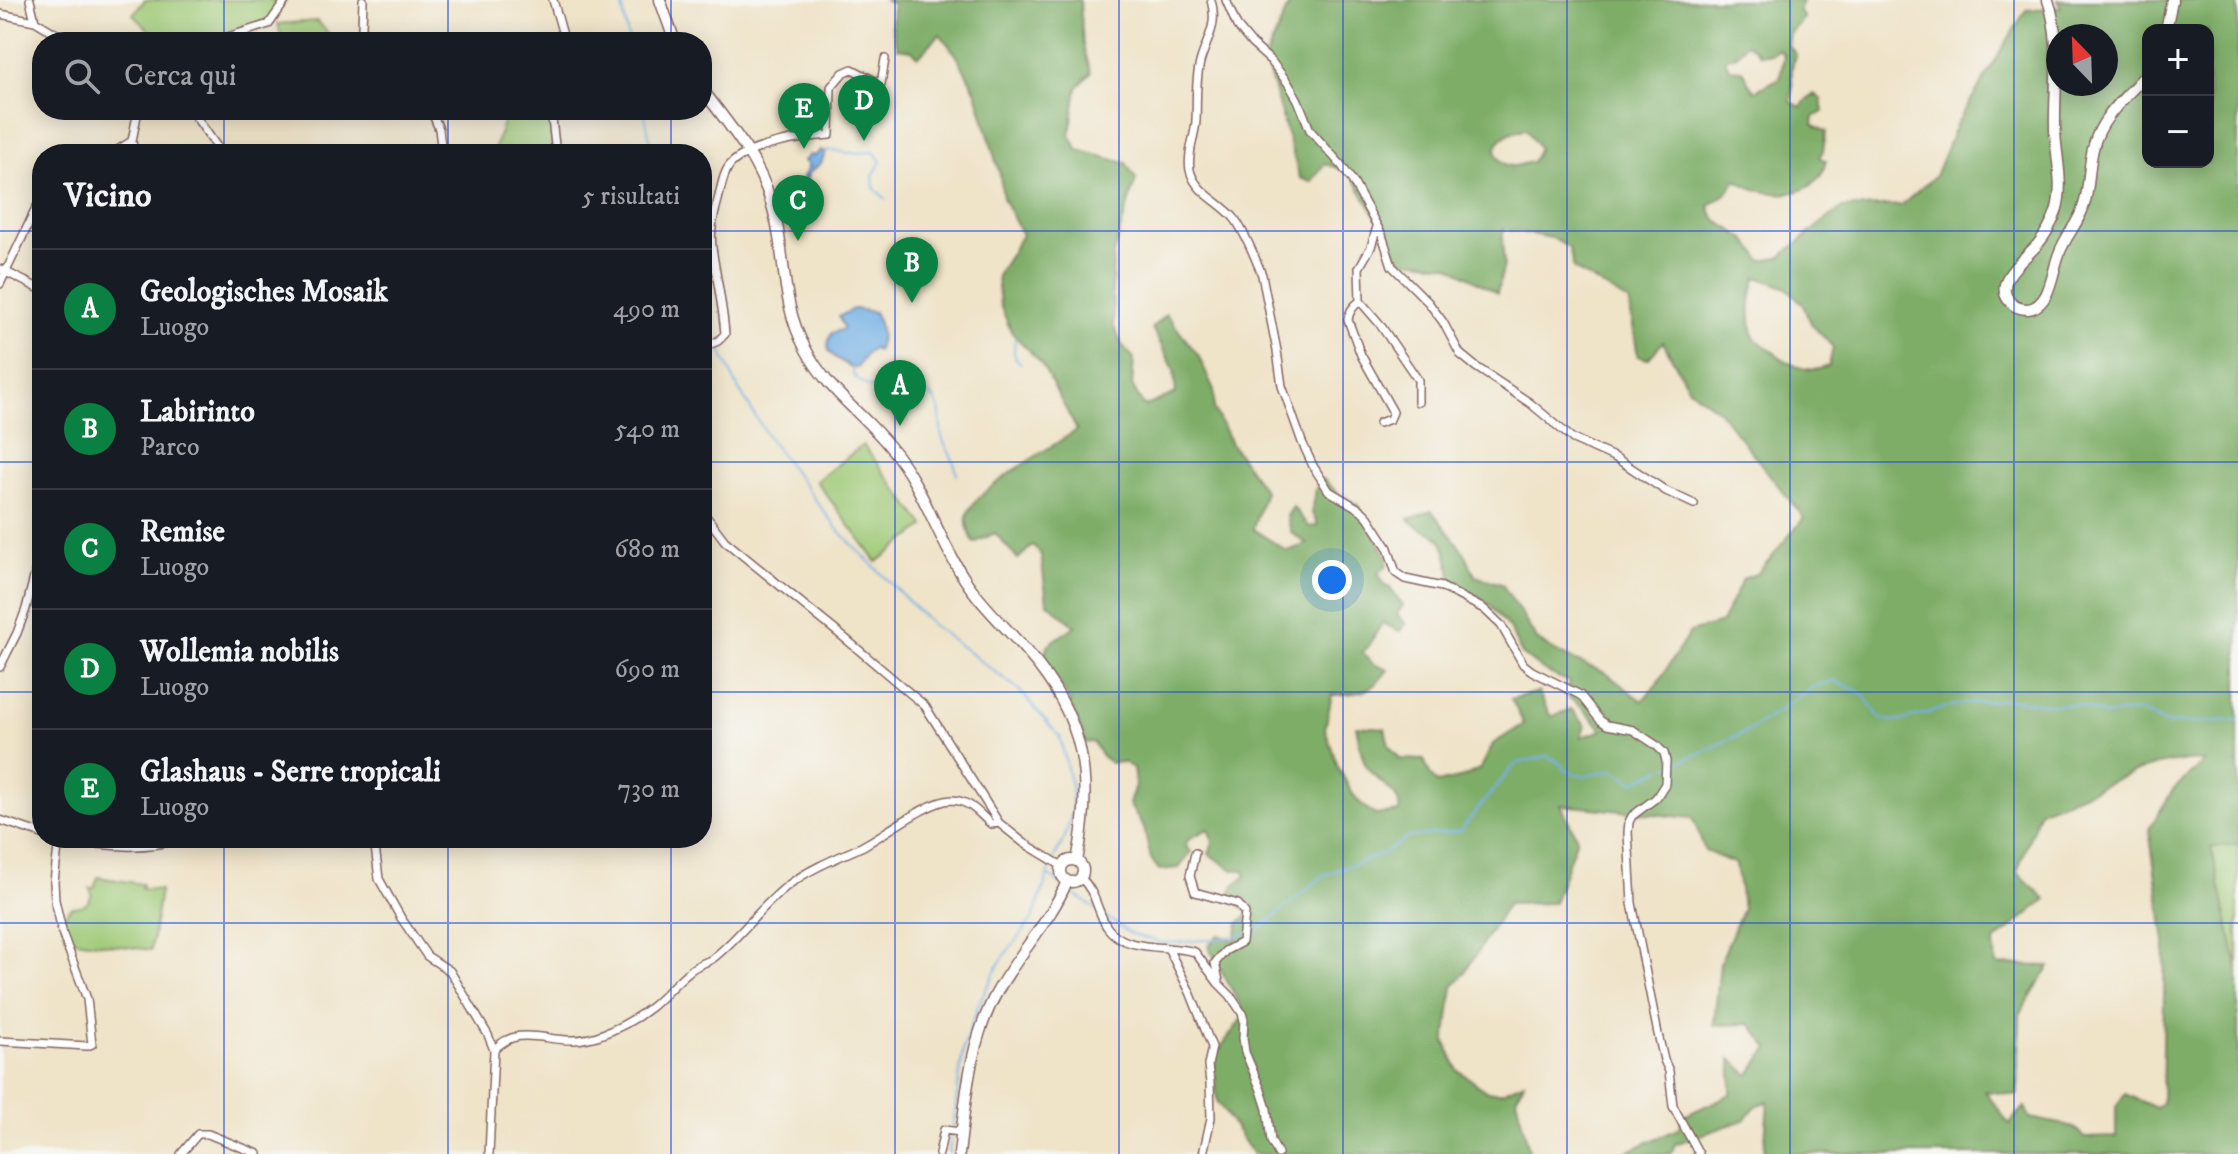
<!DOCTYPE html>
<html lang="it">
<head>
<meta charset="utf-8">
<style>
	body { margin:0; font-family:"IM FELL DW Pica",serif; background:#242831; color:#f1f3f6 }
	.controls { position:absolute; right:24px; top:24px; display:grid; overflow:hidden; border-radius:16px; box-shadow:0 4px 20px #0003 }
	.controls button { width:72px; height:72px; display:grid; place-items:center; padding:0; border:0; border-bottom:2px solid #363941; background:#171b24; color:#f1f3f6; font:40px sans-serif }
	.compass { position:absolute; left:2046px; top:24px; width:72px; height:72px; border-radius:50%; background:#171b24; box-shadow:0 4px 20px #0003; rotate:337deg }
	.you { position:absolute; left:1332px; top:580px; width:28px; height:28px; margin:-20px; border:6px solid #fff; border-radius:50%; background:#1a73e8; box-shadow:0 0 0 12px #1a73e833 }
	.badge { display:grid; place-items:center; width:52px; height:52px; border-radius:50%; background:#0b8043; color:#fff; font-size:26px; font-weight:700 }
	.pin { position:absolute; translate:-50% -66px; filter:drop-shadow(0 2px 4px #0008) }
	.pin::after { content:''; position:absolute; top:42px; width:28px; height:24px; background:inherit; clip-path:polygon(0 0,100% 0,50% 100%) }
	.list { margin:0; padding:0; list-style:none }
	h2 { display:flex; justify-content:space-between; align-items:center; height:104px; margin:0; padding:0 32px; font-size:34px }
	h2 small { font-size:26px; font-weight:400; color:#9ea1a6 }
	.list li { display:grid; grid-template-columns:52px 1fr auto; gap:24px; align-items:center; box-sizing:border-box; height:120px; padding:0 32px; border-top:2px solid #363941 }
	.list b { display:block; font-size:30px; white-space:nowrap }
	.list p { margin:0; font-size:26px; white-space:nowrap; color:#9ea1a6 }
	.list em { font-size:26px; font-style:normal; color:#9ea1a6 }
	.icon { flex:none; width:44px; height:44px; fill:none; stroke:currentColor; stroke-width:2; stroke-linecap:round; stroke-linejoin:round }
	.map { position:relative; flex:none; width:2238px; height:1154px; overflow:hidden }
	.search { position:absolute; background:#171b24; box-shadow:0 4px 20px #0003; left:32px; top:32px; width:680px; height:88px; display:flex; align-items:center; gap:20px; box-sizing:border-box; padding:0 28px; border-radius:32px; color:#9ea1a6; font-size:30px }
	.panel { position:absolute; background:#171b24; box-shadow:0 4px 20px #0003; left:32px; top:144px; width:680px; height:704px; border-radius:32px }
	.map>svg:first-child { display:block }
	.green { fill:#9ec976; stroke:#747450; stroke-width:2 }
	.forest { fill:#7ead67; stroke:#646649; stroke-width:2; fill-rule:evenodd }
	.water { fill:#73b0e5; stroke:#5e6888; stroke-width:2 }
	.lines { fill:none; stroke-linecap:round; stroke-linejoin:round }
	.stream { stroke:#73b0e5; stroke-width:2 }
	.street-casing { stroke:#846462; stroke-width:10 }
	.secondary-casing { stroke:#846462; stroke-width:13 }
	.street { stroke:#fff; stroke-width:7 }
	.secondary { stroke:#fff; stroke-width:10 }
	.grid { fill:none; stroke:#1d4ed8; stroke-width:2; stroke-opacity:0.55 }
</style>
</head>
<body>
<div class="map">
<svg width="2238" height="1154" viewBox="0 0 2238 1154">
	<rect width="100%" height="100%" fill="#f6f6f2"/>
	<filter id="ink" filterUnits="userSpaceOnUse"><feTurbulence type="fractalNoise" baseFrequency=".0125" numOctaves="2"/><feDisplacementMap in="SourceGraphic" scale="16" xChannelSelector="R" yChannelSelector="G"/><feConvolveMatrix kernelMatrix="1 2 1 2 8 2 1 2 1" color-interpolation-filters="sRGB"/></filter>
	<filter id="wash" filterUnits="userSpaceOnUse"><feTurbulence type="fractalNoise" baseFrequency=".006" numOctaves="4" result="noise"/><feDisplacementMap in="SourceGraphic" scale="32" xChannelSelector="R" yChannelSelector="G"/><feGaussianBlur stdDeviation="1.8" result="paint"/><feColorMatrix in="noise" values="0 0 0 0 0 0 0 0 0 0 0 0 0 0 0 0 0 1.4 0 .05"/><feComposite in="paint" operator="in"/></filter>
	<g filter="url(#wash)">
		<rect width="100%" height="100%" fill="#efe3c8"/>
		<path class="green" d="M145 0H286L269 24 212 42H161L133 14Z
			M317 21 337 42H283L278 24Z
			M519 110H547L553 141 552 151 512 154 494 151 505 116Z
			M863 445 925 526 877 562 816 481Z
			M2238 844V969L2210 847Z
			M98 877 142 884 141 889 160 890 151 950 67 939C62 926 60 916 72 907 84 906 88 905 92 894L90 888H94Z"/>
		<path class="forest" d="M884 0H1080L1083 45 1091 73 1077 88 1070 135 1078 150 1126 163 1136 179 1113 254 1112 292 1114 327 1122 345 1134 358 1132 386 1144 407 1176 393 1174 369 1152 328 1166 314 1198 355 1214 390V409L1231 444 1265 491 1253 529 1287 551 1307 544 1291 532 1287 516 1293 507 1309 527 1318 525 1312 513 1316 488 1323 479 1340 495 1357 504 1388 558 1386 567 1378 573 1386 587 1388 586 1403 605 1397 614 1406 624 1400 631 1382 623 1368 647 1362 652 1373 664 1388 670C1370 694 1361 693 1332 695L1325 728 1338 767 1352 793 1361 804 1375 815 1399 812C1403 790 1375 783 1366 765 1360 754 1359 738 1356 726L1385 728 1389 746 1400 759 1424 760 1430 774 1437 783 1464 777 1481 768 1493 744 1524 724 1511 699 1538 692 1551 717 1571 709 1585 725 1581 737 1603 730 1584 710 1566 695 1569 682 1544 671 1522 654 1509 628 1488 603 1452 585C1451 573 1447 542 1436 536 1424 528 1421 532 1409 519L1432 511 1466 555 1475 576 1502 584 1538 641 1564 656 1606 673 1642 701 1657 684 1690 632 1721 623 1743 579 1758 573 1804 518 1718 410 1689 389 1663 342 1648 359 1638 356 1629 302 1574 269 1569 248 1552 238 1504 229 1502 238 1504 265 1497 293 1448 265 1400 259 1350 172 1325 164 1311 182 1300 178 1265 59 1291 0H1802L1799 11 1804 18 1790 34 1788 45 1796 54C1788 69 1795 85 1791 102L1801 107 1807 99 1814 94 1821 99 1823 112 1814 117 1813 124 1826 132 1823 151 1819 157 1826 161C1824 166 1823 174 1819 178 1797 201 1761 196 1736 180L1726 194 1709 206C1715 227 1732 227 1746 240 1752 245 1757 254 1761 261L1781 257 1830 216 1843 208 1902 205 1935 176 1956 125 2026 10 2061 7 2058 0H2238V844L2211 847 2238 969V1154H1764L1768 1101 1756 1106 1744 1120 1675 1144 1671 1154H1621L1678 1129 1684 1116 1731 1094V1059L1749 1075 1769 1048 1750 1024 1714 1025 1720 963 1743 908 1736 864 1705 851 1693 818 1561 805 1577 838 1554 903 1508 904 1463 975 1453 987 1445 1041 1457 1069 1487 1092H1502L1524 1082 1516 1098 1530 1154H1253L1217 1101 1214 1057 1245 1014 1208 946 1219 935 1235 941 1239 923 1250 912 1229 898 1234 885 1246 876 1243 870H1233L1209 854 1213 842 1208 829 1190 838 1185 845 1191 852 1179 868 1159 870 1151 859 1144 828 1129 804 1135 785 1133 768 1123 762 1111 763 1101 755 1093 742 1086 743 1066 693 1041 659 1049 644 1075 626 1047 602 1041 555 1033 545 1018 559 995 533 974 543C970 534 964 524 968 513 975 490 1055 445 1077 430L1041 363 1012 333 1000 305 997 276 1022 235 1003 198 1000 175 976 92 957 56 940 34 918 57 912 50 898 48 892 27 893 4ZM2148 30H2208V162H2148ZM2058 36H2106V84H2058ZM1746 43 1754 48 1759 54H1772L1778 49 1784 55 1780 78 1755 91C1747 85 1748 77 1742 70L1729 69 1725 59 1737 55ZM1526 129 1539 148 1532 162C1526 163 1518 166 1512 166 1502 166 1492 153 1498 143 1504 133 1516 131 1526 129ZM1757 277 1787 288 1802 303 1812 325 1833 347 1829 366C1799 379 1778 354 1754 338 1749 315 1749 298 1757 277ZM2205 761 2173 790 2149 829 2165 941 2162 1104 2156 1108 2125 1094 2116 1106V1137L2084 1138 2074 1127 2030 1118 2025 1107 2009 1124 1985 1091 2018 1095 2020 1013 2050 966 1996 965 1994 942 2046 899 2017 872 2040 810C2095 794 2145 756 2205 761Z"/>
		<path class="water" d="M820 151H826L821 163 809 173 799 199 801 203 806 205 801 208 802 214 793 221 792 215 794 210 791 204 793 195 809 166 804 161 809 155 815 156Z
			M853 309 874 312C881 324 883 339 877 351L873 349 867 353 857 368H851C838 356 820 357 832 333L844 329 839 317Z"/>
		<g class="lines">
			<path class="stream" d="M621 0 629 42
				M644 110 653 154
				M826 151 834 150 847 153 874 152 881 161 873 176 874 188 886 199
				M702 309 738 388 768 437 838 530 931 624 1018 689 1060 737 1072 790V812L1065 837 1054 858
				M1015 339C1014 349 1012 358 1021 363
				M853 368V375C863 385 876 392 891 394 906 396 922 386 933 398 944 409 938 427 943 440 949 454 955 459 957 475
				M1668 767 1748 731 1815 686 1835 681 1862 693 1880 718 1896 722 1955 705 2006 699 2043 704 2077 705 2105 715 2139 711 2168 724 2238 720
				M1048 875 1060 884
				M1068 890 1096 909
				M1104 915 1129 933 1159 942 1173 943 1226 938 1256 932 1324 875 1380 855 1408 837 1460 831 1515 764 1547 756 1557 761 1568 772 1585 776 1614 770 1634 782 1662 769
				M953 1127 963 1049 979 1003 1000 962 1033 918 1052 864
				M949 1154 952 1133"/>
		</g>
	</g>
	<g filter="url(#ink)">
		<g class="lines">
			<defs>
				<path id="street" d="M30 0 35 21
					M363 0 362 28 369 42
					M553 0 565 42
					M1211 0C1218 25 1208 37 1201 59 1195 78 1197 101 1196 121 1195 136 1187 154 1190 170 1195 193 1222 202 1235 219 1246 235 1255 257 1262 275L1277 351 1282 386 1302 442 1313 466 1329 491 1361 510 1368 517 1388 548 1396 573 1405 579 1442 587 1484 609 1501 625 1523 664 1532 671 1580 695 1600 720 1607 725 1633 730 1656 745 1664 753 1666 761 1665 784 1656 798 1632 816 1629 822 1628 832 1632 903 1658 1034 1664 1060 1669 1071 1673 1106 1699 1154
					M1226 0 1237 26 1252 44 1271 61 1288 83 1298 100 1310 130 1342 166 1353 182 1382 235 1392 266 1428 302 1443 322 1460 354 1476 367 1530 403 1573 439 1616 458 1666 491 1694 504
					M0 14 35 21 70 42
					M212 42 269 24 286 0
					M191 110 222 154
					M431 110 439 129 442 154
					M551 110 556 154
					M111 154 132 141
					M134 154 132 141 138 110
					M1377 227 1371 247 1359 268 1360 301 1379 323 1418 380V402
					M0 269 42 290
					M0 284 42 196
					M1360 301C1353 306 1349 311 1348 320L1361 355 1393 412 1390 419 1379 423
					M702 348 718 341 725 334C723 307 717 281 713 254 709 235 713 218 718 200 721 189 723 173 730 165 747 145 805 137 830 135L831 87 843 73 852 69 881 84 885 59
					M702 511 725 541 847 640 925 706 999 823 1024 843 1062 866
					M0 667 17 633 26 609 42 545
					M0 820 42 834
					M374 838 379 879 401 918 427 956 450 971 488 1035 494 1050
					M58 839C101 845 141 852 183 838
					M1195 853 1190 876 1195 892 1238 904 1245 913 1242 942 1225 951 1215 963 1219 981
					M1081 878C1096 892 1097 911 1107 927 1125 953 1168 944 1195 952L1218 983 1230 995 1242 1013 1244 1020 1243 1038 1245 1052 1261 1090 1267 1109 1271 1141 1278 1154
					M1168 948 1190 992 1212 1047 1208 1065 1210 1083 1211 1118 1203 1154
					M0 1041 87 1046 92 1044 87 999 63 935 55 900 54 882 59 839
					M181 1154 198 1134H208L258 1154
					M489 1154 494 1050C516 1025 545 1041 573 1040 581 1040 590 1038 597 1036 615 1030 636 1019 651 1007 665 996 676 981 691 970 697 965 705 963 712 959 741 937 761 905 791 883 812 868 837 858 861 847 883 836 929 800 952 800 971 801 978 813 991 824L999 823
					M939 1154 944 1130 961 1132"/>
				<path id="secondary" d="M660 0 675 42
					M2048 0C2062 42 2054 84 2055 127 2055 155 2065 184 2056 212 2052 223 2046 234 2038 244 2026 258 1990 282 2011 303 2015 307 2022 309 2028 309 2051 306 2052 271 2059 254 2065 236 2079 223 2084 205 2090 186 2088 165 2094 145 2102 115 2129 95 2148 72
					M2166 30 2172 0
					M702 89C729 125 758 158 771 202 787 250 779 300 805 348 828 392 862 412 891 448 923 486 936 534 962 575 980 604 1006 627 1028 653 1085 718 1094 778 1077 861
					M1061 871a11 11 0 1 1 22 0a11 11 0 1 1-22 0Z
					M959 1154C966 1098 969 1042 997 992 1018 954 1051 921 1067 881"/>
			</defs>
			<use href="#street" class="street-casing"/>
			<use href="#secondary" class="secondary-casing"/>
			<use href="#street" class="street"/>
			<use href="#secondary" class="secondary"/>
		</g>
	</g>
	<path class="grid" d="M224 0V42M448 0V42M671 0V42M895 0V1154M1119 0V1154M1343 0V1154M1567 0V1154M1790 0V1154M2014 0V1154M224 110V154M448 110V154M671 110V154M0 231H42M702 231H2238M0 462H42M702 462H2238M0 692H42M702 692H2238M224 838V1154M448 838V1154M671 838V1154M0 923H2238"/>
</svg>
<div class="controls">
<button>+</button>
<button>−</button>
</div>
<svg class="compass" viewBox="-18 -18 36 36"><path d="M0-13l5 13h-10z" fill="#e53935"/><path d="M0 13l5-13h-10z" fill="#9ea1a6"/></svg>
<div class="you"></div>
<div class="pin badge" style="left:900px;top:426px">A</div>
<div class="pin badge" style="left:912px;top:303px">B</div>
<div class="pin badge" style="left:798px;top:241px">C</div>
<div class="pin badge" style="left:864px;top:141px">D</div>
<div class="pin badge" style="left:804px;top:149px">E</div>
<div class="search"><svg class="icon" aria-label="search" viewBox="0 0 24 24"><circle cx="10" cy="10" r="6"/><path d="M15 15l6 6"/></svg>Cerca qui</div>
<section class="panel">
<h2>Vicino<small>5 risultati</small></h2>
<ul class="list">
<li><span class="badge">A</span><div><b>Geologisches Mosaik</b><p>Luogo</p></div><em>490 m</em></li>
<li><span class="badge">B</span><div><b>Labirinto</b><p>Parco</p></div><em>540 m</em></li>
<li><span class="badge">C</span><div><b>Remise</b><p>Luogo</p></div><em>680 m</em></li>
<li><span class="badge">D</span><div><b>Wollemia nobilis</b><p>Luogo</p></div><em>690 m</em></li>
<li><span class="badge">E</span><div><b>Glashaus - Serre tropicali</b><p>Luogo</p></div><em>730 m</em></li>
</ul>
</section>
</div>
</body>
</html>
